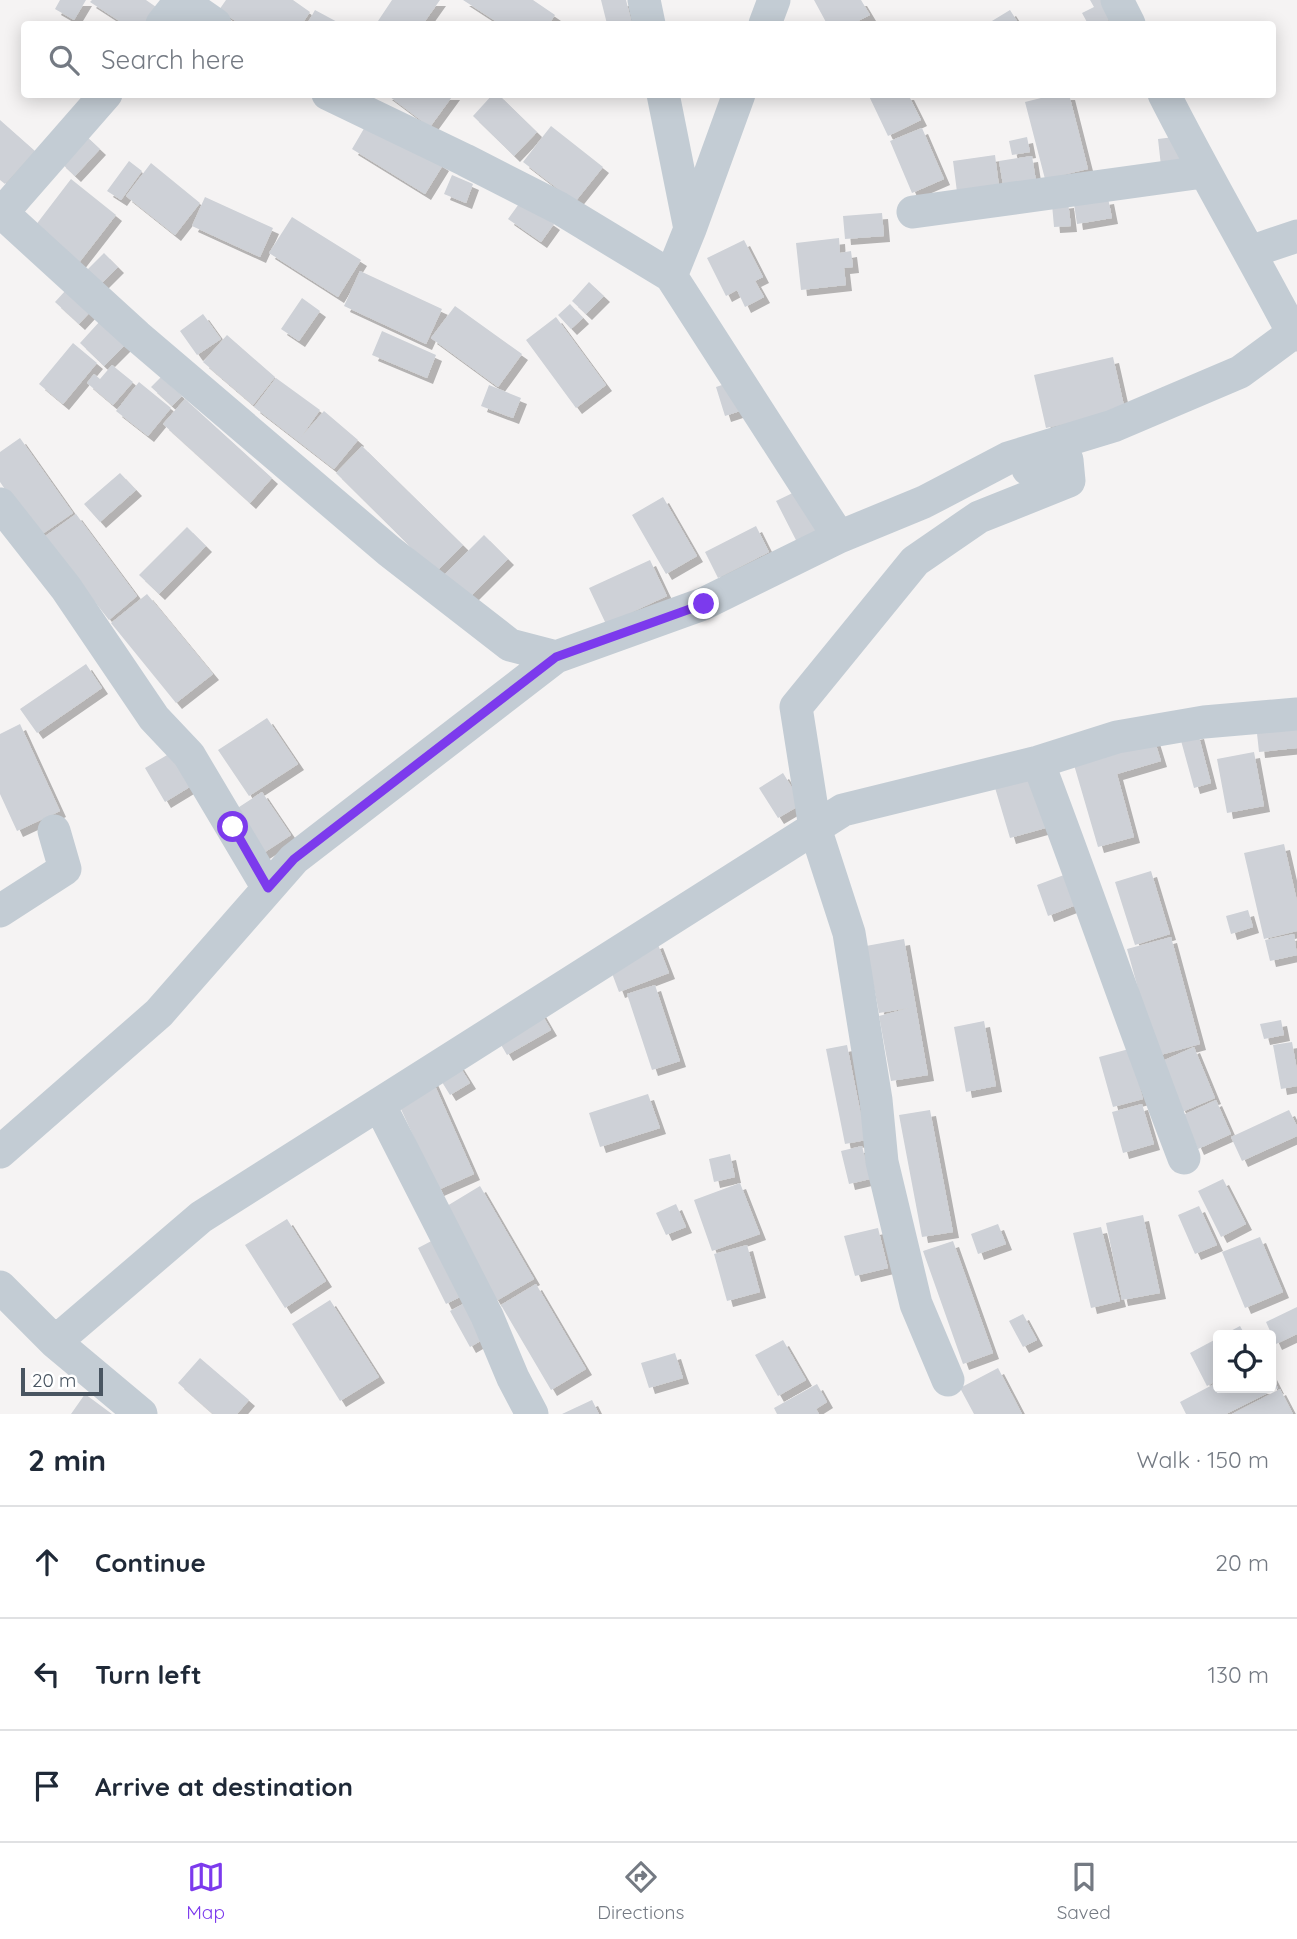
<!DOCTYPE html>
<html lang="en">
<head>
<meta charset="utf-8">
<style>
	body { margin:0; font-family:Quicksand,sans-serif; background:#f6f6f7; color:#1f2937 }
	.controls { position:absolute; right:21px; bottom:21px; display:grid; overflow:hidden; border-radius:7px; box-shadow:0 4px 18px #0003 }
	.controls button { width:63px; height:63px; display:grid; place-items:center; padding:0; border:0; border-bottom:2px solid #e0e1e3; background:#fff; color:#1f2937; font:35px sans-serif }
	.scale { position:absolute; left:21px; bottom:18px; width:82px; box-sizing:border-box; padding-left:7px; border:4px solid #495561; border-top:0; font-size:19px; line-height:24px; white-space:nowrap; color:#495561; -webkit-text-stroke:5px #fff; paint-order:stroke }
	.stop { position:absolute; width:21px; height:21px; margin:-16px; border:5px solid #7c3aed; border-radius:50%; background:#fff }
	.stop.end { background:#7c3aed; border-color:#fff; box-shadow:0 2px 7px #0008 }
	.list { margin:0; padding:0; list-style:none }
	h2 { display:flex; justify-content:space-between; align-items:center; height:91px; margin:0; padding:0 28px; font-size:30px }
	h2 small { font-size:23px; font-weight:400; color:#747a83 }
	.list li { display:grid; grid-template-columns:46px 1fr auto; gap:21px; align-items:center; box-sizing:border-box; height:112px; padding:0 28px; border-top:2px solid #e0e1e3 }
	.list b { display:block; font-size:26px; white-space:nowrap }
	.list em { font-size:23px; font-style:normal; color:#747a83 }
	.icon { flex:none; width:38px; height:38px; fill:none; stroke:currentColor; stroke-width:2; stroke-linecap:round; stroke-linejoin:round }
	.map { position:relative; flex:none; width:1297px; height:1414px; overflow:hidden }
	.search { position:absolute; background:#fff; box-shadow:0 4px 18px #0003; left:21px; right:21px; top:21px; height:77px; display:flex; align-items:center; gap:18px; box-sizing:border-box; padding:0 24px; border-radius:7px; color:#747a83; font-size:26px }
	.sheet { height:427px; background:#fff }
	nav { display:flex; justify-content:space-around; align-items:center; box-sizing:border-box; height:98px; border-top:2px solid #e0e1e3; background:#fff; font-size:19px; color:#747a83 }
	nav a { display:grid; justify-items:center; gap:4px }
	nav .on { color:#7c3aed }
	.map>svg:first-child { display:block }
	.building { fill:#ced1d7; filter:url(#shadow) }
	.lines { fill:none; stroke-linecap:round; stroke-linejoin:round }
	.minor { stroke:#c3ccd4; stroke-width:33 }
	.route { stroke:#7c3aed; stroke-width:9 }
</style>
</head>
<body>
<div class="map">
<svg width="1297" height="1414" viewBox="0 0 1297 1414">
	<defs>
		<filter id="shadow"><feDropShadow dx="6" dy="6" stdDeviation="0" flood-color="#0004"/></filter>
	</defs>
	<rect width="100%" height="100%" fill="#f5f3f3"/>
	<path class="building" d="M60 0H86L74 20 55 9Z
		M92 0H146L156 7 144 24H124L90 2Z
		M226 0H293L310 12 302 24H240L219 10Z
		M392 0H440L423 24H376Z
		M463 0H533L555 15 549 24H500Z
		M601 0H626L632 24H607Z
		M814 0H861L870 15 852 24H827Z
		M1090 0H1112L1120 14 1101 24H1088L1082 13 1094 7Z
		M315 10 341 24H307Z
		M1010 10 1019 24H987Z
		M386 94H454L430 127Z
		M493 94H498L537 132 514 156 473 116Z
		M868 94H908L921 120 888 136Z
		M1057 94H1069L1088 169 1045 179 1025 102Z
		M0 120 35 151 5 184 0 180Z
		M369 120 443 165 425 194 352 149Z
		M551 126 603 167 575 202 523 162Z
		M922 128 944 179 912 193 890 141Z
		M84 134 100 149 75 176 60 162Z
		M1182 136 1186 163 1161 166 1158 139Z
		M1027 137 1030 152 1012 155 1009 141Z
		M995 155 999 186 957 192 953 161Z
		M1032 156 1036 181 1003 185 999 161Z
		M129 161 142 171 121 200 107 191Z
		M151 163 200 203 175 235 126 196Z
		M452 175 473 184 466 203 444 194Z
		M71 179 116 215 78 264 32 230Z
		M205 197 273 228 260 257 192 226Z
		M1108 198 1112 218 1077 224 1074 204Z
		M521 201 554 224 541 242 508 219Z
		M1068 202 1071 226 1054 227 1052 204Z
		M882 213 884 236 845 239 843 216Z
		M292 217 361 260 338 297 269 253Z
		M839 238 840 253 851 251 853 267 844 268 846 285 801 290 796 243Z
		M744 240 763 277 755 281 764 297 745 307 737 290 726 296 707 258Z
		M104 253 118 267 98 287 84 273Z
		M360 271 442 309 426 344 344 306Z
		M589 282 604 296 586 314 572 301Z
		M66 290 90 312 79 324 55 302Z
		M302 298 320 311 299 341 281 329Z
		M570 304 583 318 571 329 558 315Z
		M455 306 522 354 498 387 431 338Z
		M203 314 221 339 197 355 180 331Z
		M556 317 606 385 576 408 526 340Z
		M101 320 126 344 104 366 80 343Z
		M382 331 436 355 427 378 372 355Z
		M227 335 275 377 253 405 203 362Z
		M73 343 97 363 63 404 39 384Z
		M1113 357 1125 410 1046 428 1034 375Z
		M112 365 133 382 113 405 87 383 94 374 100 379Z
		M161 377 182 396 172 406 151 387Z
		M276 378 320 410 301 437 324 411 358 440 334 469 254 407Z
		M734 381 743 410 725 416 716 387Z
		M139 382 171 408 148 436 116 411Z
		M489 385 521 398 513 418 481 406Z
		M185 399 272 478 250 503 163 424Z
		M20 438 73 513 38 537 0 482V452Z
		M362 446 463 545 436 572 336 473Z
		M120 473 136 490 100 522 84 504Z
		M803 488 824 531 798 544 776 501Z
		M663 497 697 556 666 574 632 515Z
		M76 514 137 596 109 620 44 537Z
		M756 526 769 552 718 578 705 552Z
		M187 527 206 546 159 594 139 575Z
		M484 535 508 559 469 598 445 574Z
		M650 560 667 596 606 624 589 588Z
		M147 594 213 674 176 703 111 623Z
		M86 664 102 688 37 733 20 709Z
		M267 718 298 764 249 796 218 750Z
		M1297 719V748L1259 752 1256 724Z
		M20 724 60 811 17 831 0 794V734Z
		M1198 733 1211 783 1194 788 1180 737Z
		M1153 735 1161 761 1117 774 1134 837 1098 847 1072 758Z
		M174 751 193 785 165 802 145 768Z
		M1254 752 1264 806 1227 813 1217 759Z
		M1032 769 1049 827 1010 838 993 781Z
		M783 773 802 804 778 818 759 788Z
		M262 792 291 835 262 854 233 811Z
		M1284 844 1297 901V931L1264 939 1244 853Z
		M1151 871 1170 934 1135 945 1115 882Z
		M1072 872 1084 902 1048 916 1037 885Z
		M1248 910 1253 927 1231 934 1226 916Z
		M1294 934 1297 955 1270 961 1265 940Z
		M1171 937 1200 1044 1157 1056 1127 949Z
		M904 939 928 1075 891 1081 879 1016 909 1008 879 1013 866 946Z
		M657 942 669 973 619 992 607 960Z
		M655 985 680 1061 652 1070 627 994Z
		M540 1011 551 1030 507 1055 496 1036Z
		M1281 1020 1284 1035 1264 1039 1260 1024Z
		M984 1021 996 1086 966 1092 954 1027Z
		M1292 1042 1297 1070V1086L1281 1089 1273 1045Z
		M847 1045 866 1140 845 1144 826 1049Z
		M1194 1047 1215 1098 1182 1112 1160 1062Z
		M1129 1049 1143 1099 1113 1107 1099 1057Z
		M457 1062 470 1083 450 1095 437 1074Z
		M432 1079 474 1174 438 1190 395 1096Z
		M648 1094 660 1128 600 1147 589 1113Z
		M1216 1100 1231 1134 1198 1149 1183 1115Z
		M1142 1104 1154 1144 1123 1153 1112 1112Z
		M930 1110 953 1232 922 1237 899 1115Z
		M1289 1110 1297 1126V1136L1242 1161 1231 1137Z
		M862 1146 870 1179 849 1184 841 1151Z
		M730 1154 735 1177 714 1182 709 1159Z
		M1223 1179 1246 1224 1221 1237 1198 1191Z
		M740 1183 760 1234 712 1251 694 1200Z
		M480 1186 534 1279 496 1301 442 1209Z
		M676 1204 686 1227 666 1235 656 1213Z
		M1199 1206 1217 1245 1195 1254 1178 1215Z
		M1143 1215 1160 1293 1122 1300 1106 1223Z
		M287 1219 326 1281 285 1308 245 1245Z
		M998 1224 1006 1244 978 1254 971 1234Z
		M1101 1227 1120 1301 1091 1308 1073 1233Z
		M878 1228 888 1268 855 1276 844 1236Z
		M441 1236 470 1292 446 1304 418 1248Z
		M1260 1237 1283 1292 1245 1308 1222 1252Z
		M953 1241 993 1353 963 1364 923 1251Z
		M747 1245 760 1292 727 1301 714 1254Z
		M536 1284 586 1369 551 1390 501 1305Z
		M472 1299 493 1334 470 1347 450 1311Z
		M330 1300 379 1377 340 1401 292 1324Z
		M1297 1307V1334L1276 1344 1266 1322Z
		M1023 1314 1037 1340 1023 1347 1009 1321Z
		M1240 1326 1245 1335H1223Z
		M1218 1338V1380L1207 1386 1190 1353Z
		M783 1340 806 1380 778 1396 755 1355Z
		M675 1353 683 1378 649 1388 641 1363Z
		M200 1358 249 1400 237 1414H213L178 1383Z
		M998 1368 1022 1414H974L960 1388Z
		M1271 1374 1278 1388 1226 1414H1186L1180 1402 1218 1382V1388H1271Z
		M817 1384 827 1402 816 1409 819 1414H777L774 1408Z
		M1280 1389 1293 1414H1232Z
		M85 1394 112 1414H71Z
		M592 1400 599 1414H562Z"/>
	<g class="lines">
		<path class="minor" d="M180 0 215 24
			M644 0 649 24
			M1117 0 1129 24
			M162 24 181 0
			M765 24 774 0
			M328 94 465 160 559 208 671 276 839 537
			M663 94 690 229
			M1164 94C1205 175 1251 253 1293 333
			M0 211 137 336 389 551 510 645 556 657
			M913 212 1203 172
			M2 213 106 94
			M1250 252 1297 236
			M671 276 690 229 739 94
			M0 504 66 588 154 718 189 755 268 888
			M1038 762C1088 893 1133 1026 1184 1158
			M0 911 65 869 54 831
			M379 1104 487 1316 513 1378 532 1414
			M0 1152 159 1013 294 859 556 657 703 604 839 537 924 502 1008 458 1113 426 1240 372 1293 333 1297 335
			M0 1287 55 1342 141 1414
			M55 1342 201 1217 843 810 1038 762 1117 737 1204 722 1297 714
			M948 1380 916 1304 882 1162 876 1100 849 933 815 828 796 707 915 561 979 517 1069 481 1067 460 1028 469"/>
	</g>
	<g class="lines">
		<path class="route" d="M233 827 268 888 294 859 556 657 704 604"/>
	</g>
</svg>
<div class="controls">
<button><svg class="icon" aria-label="locate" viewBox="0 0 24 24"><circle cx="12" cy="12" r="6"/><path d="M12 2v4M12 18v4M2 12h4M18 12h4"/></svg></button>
</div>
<div class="scale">20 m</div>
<div class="stop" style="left:233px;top:827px"></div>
<div class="stop end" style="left:704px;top:604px"></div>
<div class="search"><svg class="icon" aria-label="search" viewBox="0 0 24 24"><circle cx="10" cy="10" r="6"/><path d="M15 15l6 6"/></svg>Search here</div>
</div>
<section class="sheet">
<h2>2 min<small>Walk · 150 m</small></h2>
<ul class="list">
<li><svg class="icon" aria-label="ahead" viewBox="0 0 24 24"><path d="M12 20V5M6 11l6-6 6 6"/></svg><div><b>Continue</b></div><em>20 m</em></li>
<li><svg class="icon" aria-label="left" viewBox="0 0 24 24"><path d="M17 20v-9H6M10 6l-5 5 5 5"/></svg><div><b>Turn left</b></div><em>130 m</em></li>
<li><svg class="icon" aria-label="arrive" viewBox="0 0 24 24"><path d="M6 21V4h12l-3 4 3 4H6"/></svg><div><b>Arrive at destination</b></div></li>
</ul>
</section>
<nav>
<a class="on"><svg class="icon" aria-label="map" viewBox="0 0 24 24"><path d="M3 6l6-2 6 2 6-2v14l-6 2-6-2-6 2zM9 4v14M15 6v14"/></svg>Map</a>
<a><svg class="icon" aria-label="directions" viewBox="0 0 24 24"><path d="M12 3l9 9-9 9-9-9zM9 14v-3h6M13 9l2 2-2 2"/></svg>Directions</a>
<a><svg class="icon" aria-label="saved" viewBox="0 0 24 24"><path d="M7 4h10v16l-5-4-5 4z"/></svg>Saved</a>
</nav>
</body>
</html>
